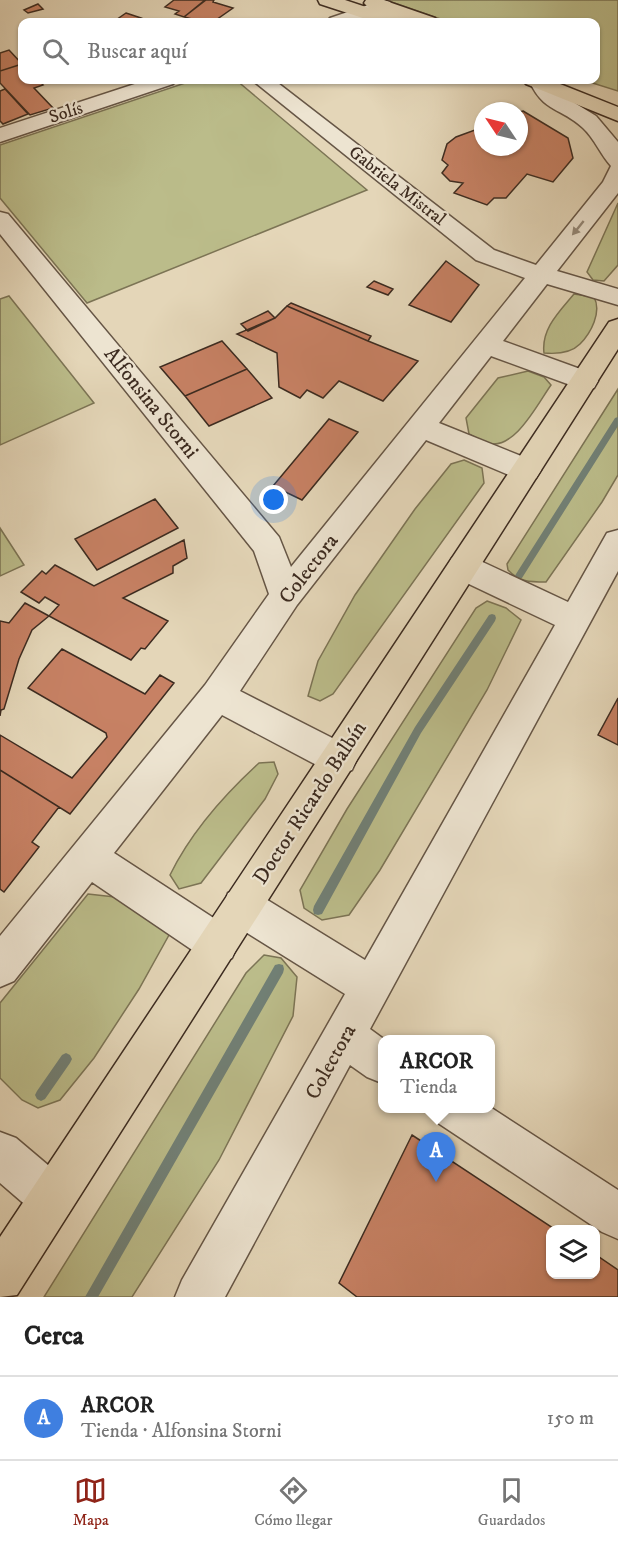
<!DOCTYPE html>
<html lang="es">
<head>
<meta charset="utf-8">
<style>
	body { margin:0; font-family:"IM FELL DW Pica",serif; background:#f6f6f6; color:#222 }
	.controls { position:absolute; right:18px; bottom:18px; display:grid; overflow:hidden; border-radius:12px; box-shadow:0 2px 4px #0004 }
	.controls button { width:54px; height:54px; display:grid; place-items:center; padding:0; border:0; border-bottom:2px solid #e0e0e0; background:#fff; color:#222; font:30px sans-serif }
	.compass { position:absolute; left:474px; top:102px; width:54px; height:54px; border-radius:50%; background:#fff; box-shadow:0 2px 4px #0004; rotate:305deg }
	.you { position:absolute; left:274px; top:500px; width:21px; height:21px; margin:-15px; border:4px solid #fff; border-radius:50%; background:#1a73e8; box-shadow:0 0 0 9px #1a73e833 }
	.badge { display:grid; place-items:center; width:39px; height:39px; border-radius:50%; background:#8f2418; color:#fff; font-size:20px; font-weight:700 }
	.pin { position:absolute; translate:-50% -50px; filter:drop-shadow(0 2px 3px #0008) }
	.pin::after { content:''; position:absolute; top:32px; width:21px; height:18px; background:inherit; clip-path:polygon(0 0,100% 0,50% 100%) }
	.popup { position:absolute; left:378px; top:1035px; width:117px; height:78px; box-sizing:border-box; display:grid; place-content:center; border-radius:12px; background:#fff; filter:drop-shadow(0 2px 4px #0005); font-size:20px; white-space:nowrap; color:#767676 }
	.popup b { font-size:22px; color:#222 }
	.popup::after { content:''; position:absolute; left:50%; top:100%; margin-left:-12px; border:12px solid transparent; border-top-color:#fff }
	.list { margin:0; padding:0; list-style:none }
	h2 { display:flex; justify-content:space-between; align-items:center; height:78px; margin:0; padding:0 24px; font-size:26px }
	h2 small { font-size:20px; font-weight:400; color:#767676 }
	.list li { display:grid; grid-template-columns:39px 1fr auto; gap:18px; align-items:center; box-sizing:border-box; height:84px; padding:0 24px; border-top:2px solid #e0e0e0 }
	.list b { display:block; font-size:22px; white-space:nowrap }
	.list p { margin:0; font-size:20px; white-space:nowrap; color:#767676 }
	.list em { font-size:20px; font-style:normal; color:#767676 }
	.icon { flex:none; width:33px; height:33px; fill:none; stroke:currentColor; stroke-width:2; stroke-linecap:round; stroke-linejoin:round }
	.map { position:relative; flex:none; width:618px; height:1297px; overflow:hidden }
	.search { position:absolute; background:#fff; box-shadow:0 2px 4px #0004; left:18px; right:18px; top:18px; height:66px; display:flex; align-items:center; gap:15px; box-sizing:border-box; padding:0 21px; border-radius:12px; color:#767676; font-size:22px }
	.sheet { height:162px; background:#fff }
	nav { display:flex; justify-content:space-around; align-items:center; box-sizing:border-box; height:84px; border-top:2px solid #e0e0e0; background:#fff; font-size:16px; color:#767676 }
	nav a { display:grid; justify-items:center; gap:3px }
	nav .on { color:#8f2418 }
	.map>svg:first-child { display:block }
	.green { fill:#bbbc8a; stroke:#7c7455; stroke-width:1.5 }
	.lines { fill:none; stroke-linecap:round; stroke-linejoin:round }
	.stream { fill:#718076; fill-rule:evenodd }
	.building { fill:#c78164; stroke:#3c2b20; stroke-width:1.5 }
	.minor-casing { stroke:#665646; stroke-width:3 }
	.major-casing { stroke:#3c2b20; stroke-width:3 }
	.minor { fill:#ede4d1; fill-rule:evenodd }
	.major { fill:#e4d6b8; fill-rule:evenodd }
	.oneway { fill:#948878 }
	.labels { text-anchor:middle; dominant-baseline:central; stroke-width:4.5; stroke-linejoin:round; paint-order:stroke }
	.far-street-label { font-size:18px; fill:#3c2b20; stroke:#ede4d1 }
	.street-label { font-size:21px; fill:#3c2b20; stroke:#ede4d1 }
</style>
</head>
<body>
<div class="map">
<svg width="618" height="1297" viewBox="0 0 618 1297">
	<rect width="100%" height="100%" fill="#e4d6b8"/>
	<filter id="stains"><feTurbulence type="fractalNoise" baseFrequency=".00333" numOctaves="4"/><feColorMatrix values="0 0 0 0 .2 0 0 0 0 .09 0 0 0 0 .02 0 0 0 .5 -.17"/></filter>
	<radialGradient id="worn" r=".72"><stop offset=".6" stop-color="#630" stop-opacity="0"/><stop offset="1" stop-color="#630" stop-opacity=".3"/></radialGradient>
	<path class="green" d="M386 0H618V91L583 80H596V22H449Z
		M194 80H236L367 190 87 303 0 198V145Z
		M618 203V265L604 281 593 280 587 272Z
		M574 294 594 297C602 312 591 333 580 344 571 353 555 354 544 353 541 329 559 312 574 294Z
		M9 296 94 403 0 445V299Z
		M528 371 544 377 551 385C538 403 514 452 487 443 481 441 475 437 469 434L466 418 498 378Z
		M618 389V475L602 502 546 582C530 582 519 582 508 570L507 564Z
		M464 460 482 468 484 483 333 694 320 701 308 696 318 661 355 595 415 509 451 464Z
		M0 528 24 565 0 576Z
		M487 601 506 608 521 620 487 690 380 870 349 915 322 920 304 908 300 890 347 809 476 608Z
		M274 762 278 774 265 799 201 883 179 889 170 875C191 832 224 795 259 763Z
		M88 894 124 898 155 909 169 935 139 989 94 1058 60 1100 38 1108 22 1100 0 1078V1003Z
		M264 955 281 958 297 977 293 1016 219 1160 132 1297H44L246 973Z"/>
	<g class="lines">
		<path class="stream" d="M618 417V426L522 578H516L515 576 516 574 615 418Z
			M492 614 495 615 496 618 495 621 421 733 322 914 318 915 314 914 313 910 314 906 415 727 489 615Z
			M279 964 283 965 284 969 283 973 98 1297H85L275 965Z
			M66 1053 70 1055 72 1059 70 1063 45 1099 41 1101 37 1099 35 1095 37 1091 62 1055Z"/>
	</g>
	<path class="building" d="M174 0H205L184 17 175 14 179 11 165 7Z
		M206 0H214L213 2 233 8 213 22H204L184 17Z
		M38 4 43 9 28 13 24 10Z
		M126 13 141 18 134 22 116 20Z
		M9 50 22 64 0 71V53Z
		M22 64V80H38L43 85 34 88 53 108 30 115 0 83V71Z
		M5 89 28 114 3 124 0 121V91Z
		M523 111 568 138 573 158 553 182 527 174 506 198H494L487 205 454 193 463 183 450 181 442 173 448 165 442 160 447 144 456 137 483 127V147H519V112Z
		M446 261 479 285 451 322 409 305Z
		M374 281 393 289 388 295 367 287Z
		M291 303 371 336 368 341 287 306Z
		M287 306 368 341 418 361 383 401 339 381 323 398 307 390 300 398 279 387 277 353 237 334 275 318Z
		M268 311 275 318 248 331 241 324Z
		M222 341 247 369 185 396 160 367Z
		M247 369 272 398 209 426 185 396Z
		M329 419 358 432 302 500 273 486Z
		M155 499 178 528 97 570 75 539Z
		M184 540 187 558 173 566V573L123 598 168 621 145 649 141 648 131 660 49 616 59 605 45 597 39 603 21 592 42 571 46 574 55 565 94 586Z
		M25 603 49 616 32 630 19 659 4 709 1 710 0 716V621L9 623Z
		M62 649 145 694 160 675 174 683 70 814 0 770V735L72 778 107 737 106 733 28 688Z
		M618 698V745L598 735Z
		M0 770 59 807 32 842 39 847 4 892 0 889Z
		M412 1135 556 1230H550V1274H596V1255L618 1270V1297H357L339 1283Z"/>
	<g class="lines">
		<defs>
			<path id="minor" d="M383 0 390 2 392 6 390 10 354 22H327L330 18Z
				M147 80H176L173 84 0 142V128Z
				M252 80H274L494 250 536 265 603 182 611 166C600 154 595 139 583 128 562 108 543 112 530 82L531 80H549L555 91 596 116 618 142V193L557 271 618 289V305L547 284 503 341 594 374 598 381 594 388 584 390 491 356 439 423 536 462 541 470 536 478 526 481 516 478 426 440 297 605 240 691 352 748 357 759 352 770 339 775 326 770 222 715 114 853 232 930 238 944 232 958 218 964 204 958 92 882 14 981 0 987V936L205 685 269 594 254 551 0 234V212L8 214 279 537 291 567 525 278 476 260Z
				M618 530V571L370 1029 385 1040H382V1083L367 1077 350 1065 225 1297H175L182 1280 345 994 228 921 223 907 228 893 242 888 256 893 365 960 555 625 452 576 447 567 452 558 463 554 474 558 568 602 607 533Z
				M490 1107 618 1190V1239L602 1232 438 1123 432 1108Z
				M0 1132 16 1138 68 1182 75 1198 68 1214 52 1221 36 1214 0 1183Z"/>
			<path id="major" d="M318 0H345L369 8 364 3 366 0H383L435 18 438 22H411L399 18 401 22H375L320 4Z
				M523 80H550L618 107V121L526 84Z
				M618 319V349L17 1295 0 1297V1237L609 322Z"/>
		</defs>
		<use href="#minor" class="minor-casing"/>
		<use href="#major" class="major-casing"/>
		<use href="#minor" class="minor"/>
		<use href="#major" class="major"/>
	</g>
	<defs><path id="oneway-solid" d="M-6-.8H1V-3.2L6.5 0L1 3.2V.8H-6Z" transform="scale(1.5)"/></defs>
	<use class="oneway" href="#oneway-solid" transform="translate(578 228) rotate(129)"/>
	<g class="labels">
		<g class="far-street-label">
			<text transform="translate(66 113) rotate(-18)">Solís</text>
			<text transform="translate(397 186) rotate(38)">Gabriela Mistral</text>
		</g>
		<g class="street-label">
			<text transform="translate(151 403) rotate(51)">Alfonsina Storni</text>
			<text transform="translate(309 569) rotate(-52)">Colectora</text>
			<text transform="translate(310 803) rotate(-57)">Doctor Ricardo Balbín</text>
			<text transform="translate(331 1062) rotate(-61)">Colectora</text>
		</g>
	</g>
	<rect width="100%" height="100%" filter="url(#stains)"/>
	<rect width="100%" height="100%" fill="url(#worn)"/>
</svg>
<div class="controls">
<button><svg class="icon" aria-label="layers" viewBox="0 0 24 24"><path d="M12 4l9 5-9 5-9-5zM3 14l9 5 9-5"/></svg></button>
</div>
<svg class="compass" viewBox="-18 -18 36 36"><path d="M0-13l5 13h-10z" fill="#e53935"/><path d="M0 13l5-13h-10z" fill="#767676"/></svg>
<div class="you"></div>
<div class="pin badge" style="left:436px;top:1182px;background:#3f7fe0">A</div>
<div class="popup"><b>ARCOR</b>Tienda</div>
<div class="search"><svg class="icon" aria-label="search" viewBox="0 0 24 24"><circle cx="10" cy="10" r="6"/><path d="M15 15l6 6"/></svg>Buscar aquí</div>
</div>
<section class="sheet">
<h2>Cerca<small></small></h2>
<ul class="list">
<li><span class="badge" style="background:#3f7fe0">A</span><div><b>ARCOR</b><p>Tienda · Alfonsina Storni</p></div><em>150 m</em></li>
</ul>
</section>
<nav>
<a class="on"><svg class="icon" aria-label="map" viewBox="0 0 24 24"><path d="M3 6l6-2 6 2 6-2v14l-6 2-6-2-6 2zM9 4v14M15 6v14"/></svg>Mapa</a>
<a><svg class="icon" aria-label="directions" viewBox="0 0 24 24"><path d="M12 3l9 9-9 9-9-9zM9 14v-3h6M13 9l2 2-2 2"/></svg>Cómo llegar</a>
<a><svg class="icon" aria-label="saved" viewBox="0 0 24 24"><path d="M7 4h10v16l-5-4-5 4z"/></svg>Guardados</a>
</nav>
</body>
</html>
